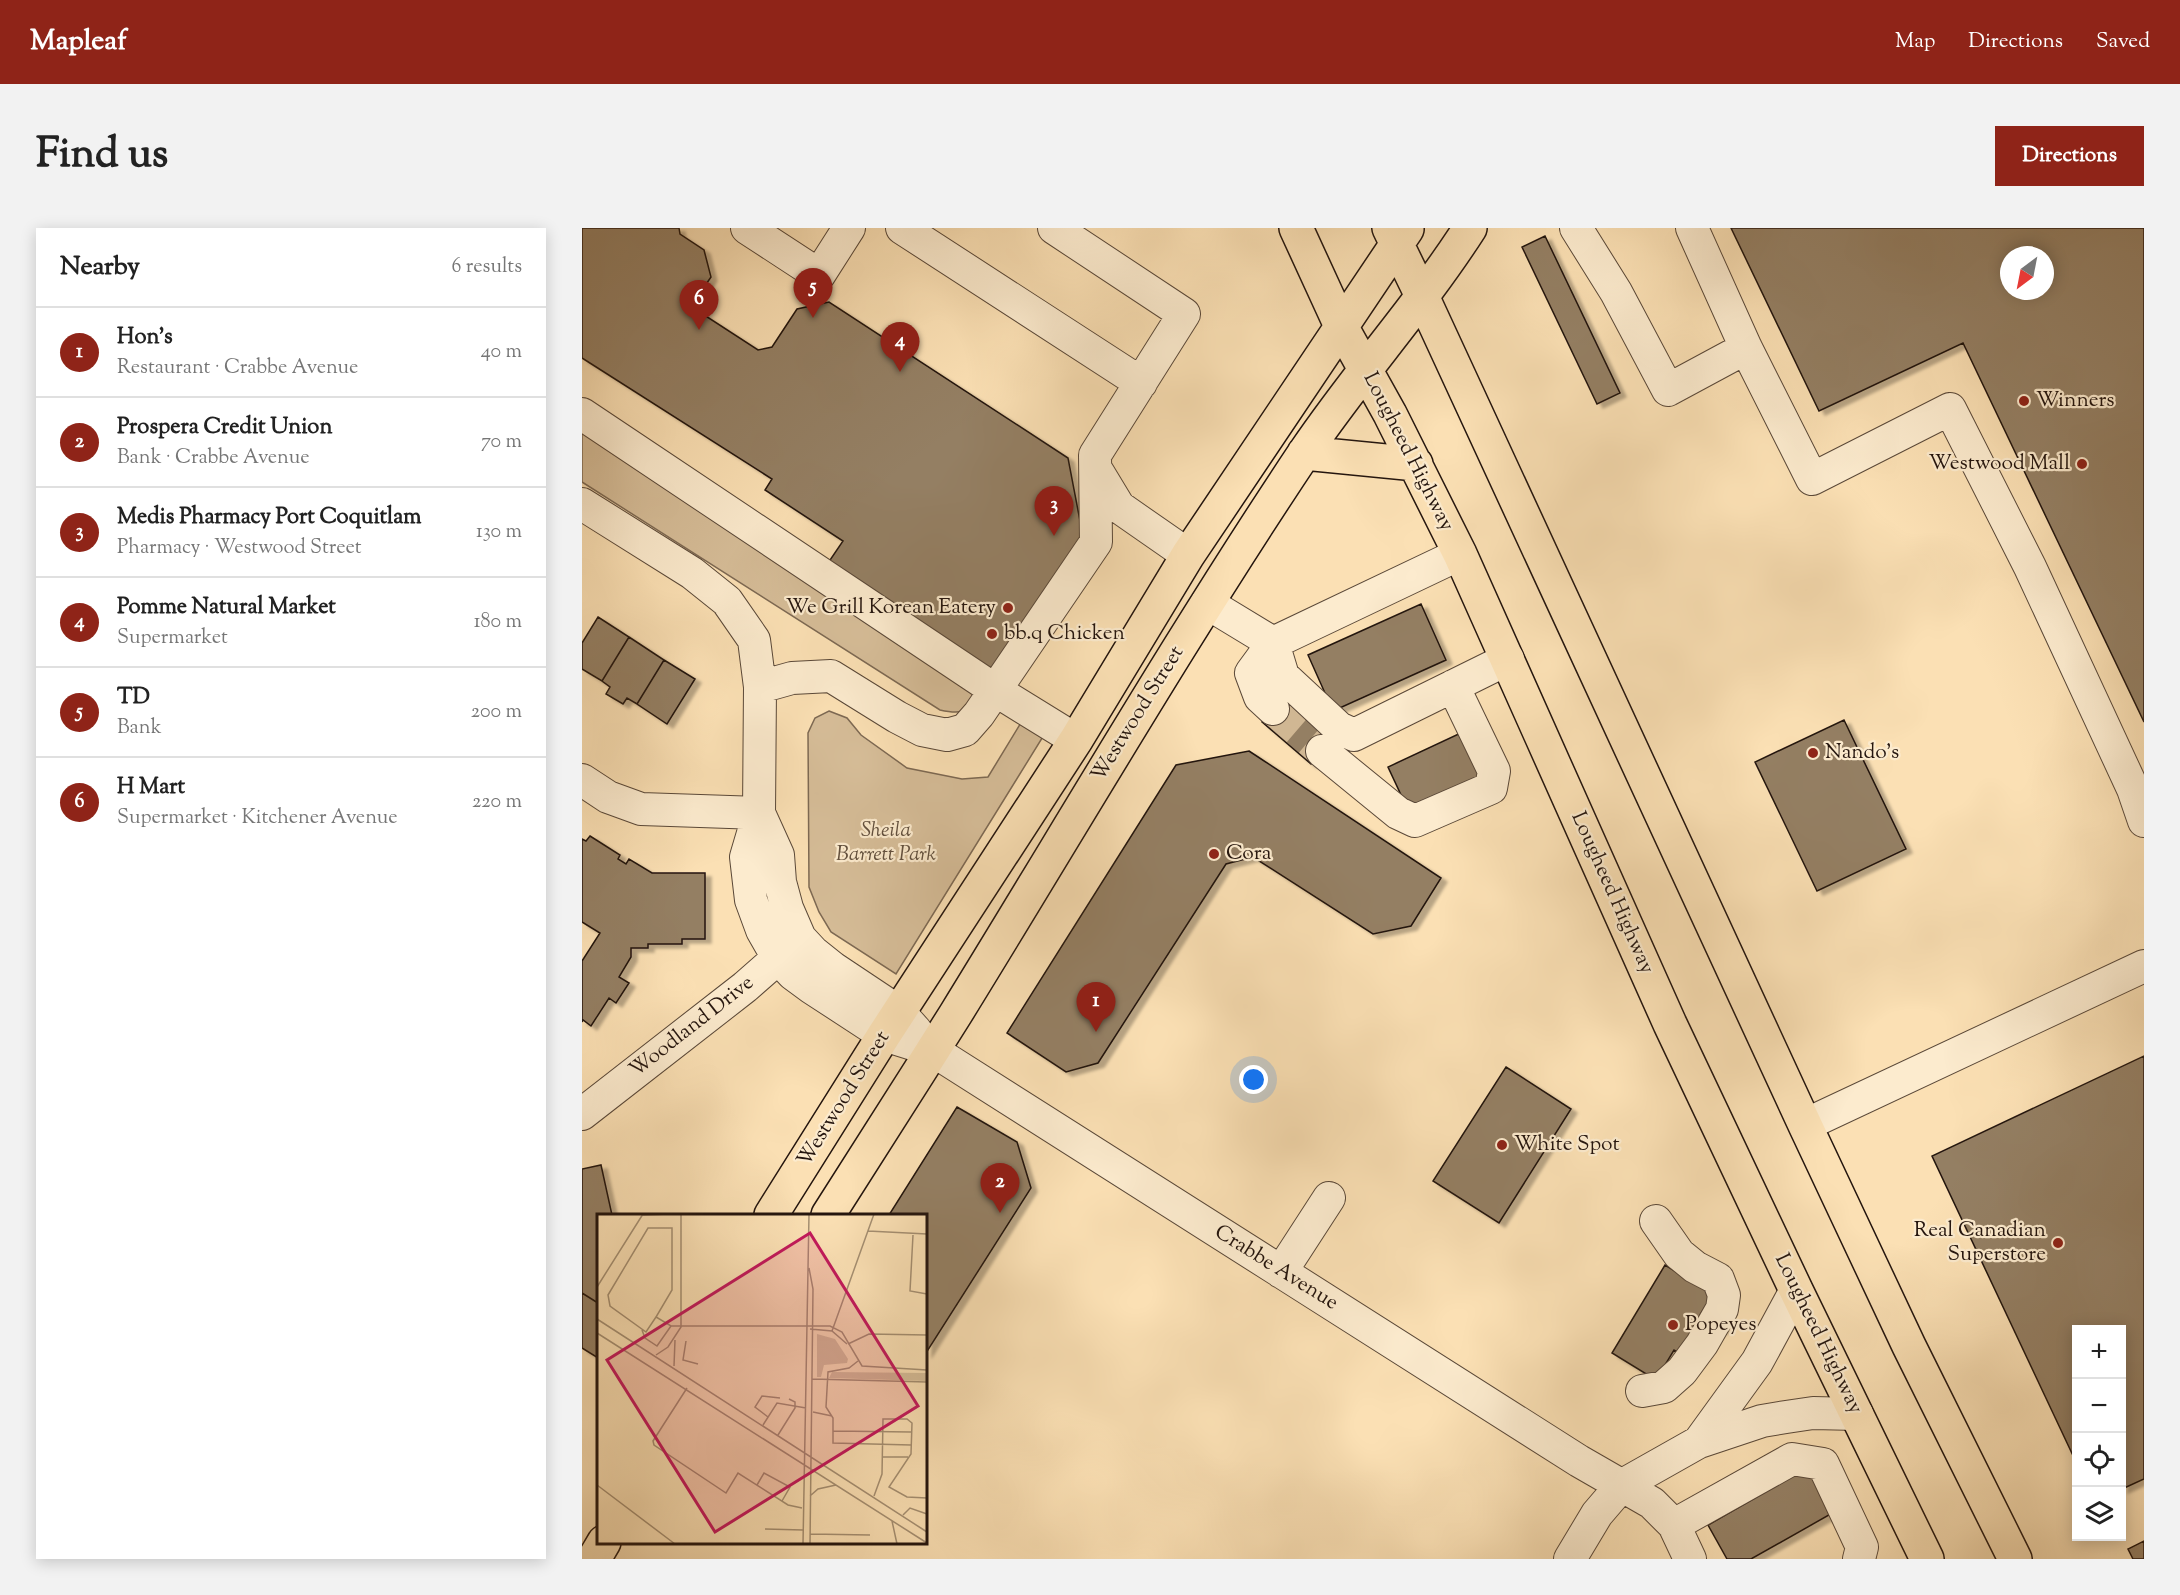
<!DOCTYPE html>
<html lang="en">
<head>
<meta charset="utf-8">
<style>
	body { margin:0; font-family:"Sorts Mill Goudy",serif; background:#f2f2f2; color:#222 }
	.controls { position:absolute; right:18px; bottom:18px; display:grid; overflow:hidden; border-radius:0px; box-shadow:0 3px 15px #0003 }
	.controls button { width:54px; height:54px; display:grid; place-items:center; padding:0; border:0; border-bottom:2px solid #e0e0e0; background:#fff; color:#222; font:30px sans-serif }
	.compass { position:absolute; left:1418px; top:18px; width:54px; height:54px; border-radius:50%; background:#fff; box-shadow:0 3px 15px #0003; rotate:212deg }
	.you { position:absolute; left:672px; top:852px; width:21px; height:21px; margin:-15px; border:4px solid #fff; border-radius:50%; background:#1a73e8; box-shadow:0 0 0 9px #1a73e833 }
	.badge { display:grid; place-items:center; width:39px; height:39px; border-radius:50%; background:#8f2418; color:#fff; font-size:20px; font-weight:700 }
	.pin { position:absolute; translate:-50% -50px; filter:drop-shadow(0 2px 3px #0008) }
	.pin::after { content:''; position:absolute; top:32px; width:21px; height:18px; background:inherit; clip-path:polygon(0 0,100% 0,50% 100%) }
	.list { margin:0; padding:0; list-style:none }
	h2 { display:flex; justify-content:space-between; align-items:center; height:78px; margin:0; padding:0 24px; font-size:26px }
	h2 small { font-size:20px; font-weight:400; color:#767676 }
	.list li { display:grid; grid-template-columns:39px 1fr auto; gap:18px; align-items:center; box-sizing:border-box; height:90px; padding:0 24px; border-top:2px solid #e0e0e0 }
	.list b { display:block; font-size:22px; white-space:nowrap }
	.list p { margin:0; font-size:20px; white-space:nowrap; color:#767676 }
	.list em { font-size:20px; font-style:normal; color:#767676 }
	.icon { flex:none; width:33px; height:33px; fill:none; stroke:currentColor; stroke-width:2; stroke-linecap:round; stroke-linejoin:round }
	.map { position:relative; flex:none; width:1562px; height:1331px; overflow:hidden; border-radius:0px }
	header { display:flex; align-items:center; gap:36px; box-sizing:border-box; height:84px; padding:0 30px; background:#8f2418; color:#fff }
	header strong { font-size:28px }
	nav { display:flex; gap:33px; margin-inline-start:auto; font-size:21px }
	.intro { display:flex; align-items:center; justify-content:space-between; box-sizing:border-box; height:144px; padding:0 36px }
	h1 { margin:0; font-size:42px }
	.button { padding:15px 27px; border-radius:0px; background:#8f2418; color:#fff; font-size:21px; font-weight:700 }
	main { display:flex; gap:36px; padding:0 36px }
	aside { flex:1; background:#fff; border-radius:0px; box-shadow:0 3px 15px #0003 }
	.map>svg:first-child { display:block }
	.green { fill:#d6bd98; stroke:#7d6953; stroke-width:1.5 }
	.building { fill:#947f64; stroke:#24150e; stroke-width:1.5; fill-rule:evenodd; filter:url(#shadow) }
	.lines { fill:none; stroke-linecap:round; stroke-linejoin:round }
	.minor-tunnel { stroke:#d0b793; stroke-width:32; stroke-dasharray:32 16; stroke-linecap:butt }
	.minor-casing { stroke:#5a4838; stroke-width:34 }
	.major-casing { stroke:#24150e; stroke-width:36 }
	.minor { stroke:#fcebce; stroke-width:32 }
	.major { stroke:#fbe0b4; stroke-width:33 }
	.poi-dot { fill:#8f2418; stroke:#fcebce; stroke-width:2 }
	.labels { text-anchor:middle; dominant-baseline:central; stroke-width:4.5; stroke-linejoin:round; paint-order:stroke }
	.poi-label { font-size:21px; fill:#24150e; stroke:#fcebce; text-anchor:start }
	.street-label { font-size:21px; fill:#24150e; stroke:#fcebce }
	.park-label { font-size:21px; font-style:italic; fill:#62503e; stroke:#fcebce }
	.inset-road { fill:none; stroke:#a58f72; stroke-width:1.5 }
	.view { fill:#c2185b; fill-opacity:0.15; stroke:#c2185b; stroke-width:3 }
	.inset-edge { fill:none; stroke:#24150e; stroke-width:3 }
</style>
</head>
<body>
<header>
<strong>Mapleaf</strong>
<nav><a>Map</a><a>Directions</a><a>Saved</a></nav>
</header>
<div class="intro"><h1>Find us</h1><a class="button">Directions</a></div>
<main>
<aside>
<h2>Nearby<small>6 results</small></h2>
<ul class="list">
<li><span class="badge">1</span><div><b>Hon's</b><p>Restaurant · Crabbe Avenue</p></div><em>40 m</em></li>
<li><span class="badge">2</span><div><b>Prospera Credit Union</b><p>Bank · Crabbe Avenue</p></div><em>70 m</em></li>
<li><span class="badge">3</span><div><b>Medis Pharmacy Port Coquitlam</b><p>Pharmacy · Westwood Street</p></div><em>130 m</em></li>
<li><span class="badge">4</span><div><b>Pomme Natural Market</b><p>Supermarket</p></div><em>180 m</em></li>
<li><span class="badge">5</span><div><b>TD</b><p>Bank</p></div><em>200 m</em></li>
<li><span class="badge">6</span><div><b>H Mart</b><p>Supermarket · Kitchener Avenue</p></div><em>220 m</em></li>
</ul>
</aside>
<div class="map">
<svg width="1562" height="1331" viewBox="0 0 1562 1331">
	<defs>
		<filter id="shadow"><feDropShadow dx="6" dy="4" stdDeviation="1.5" flood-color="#0004"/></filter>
	</defs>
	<rect width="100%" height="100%" fill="#fbe0b4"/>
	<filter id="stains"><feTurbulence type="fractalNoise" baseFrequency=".00333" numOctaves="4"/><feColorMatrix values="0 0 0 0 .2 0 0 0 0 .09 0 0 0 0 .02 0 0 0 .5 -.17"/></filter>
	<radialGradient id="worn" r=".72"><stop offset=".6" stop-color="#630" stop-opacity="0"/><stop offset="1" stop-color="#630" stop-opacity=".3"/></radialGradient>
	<path class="green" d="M0 193 397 462C383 482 385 488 358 482L0 254Z
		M247 483 265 490 279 507 325 540 380 551 406 549 440 493 462 507 314 746 249 704 237 684 227 659 226 505 233 490Z"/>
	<path class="building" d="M0 0H97L98 6 122 22 129 49 114 71 116 83 176 122 190 119 215 81 247 74 486 230 503 319 420 448 246 335 261 313 183 262 190 251 0 130Z
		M1149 0H1562V494L1381 115 1237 183ZM1427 27H1463V63H1427Z
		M963 8 1038 165 1015 176 940 19Z
		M839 376 864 432 751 483 726 427Z
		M16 389 47 409 20 453 0 441V415Z
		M47 409 82 432 55 476 45 470 41 476 24 466 28 459 20 453Z
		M82 432 113 451 85 496 55 476Z
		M706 463 755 506 729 536 680 494Z
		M1262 492 1324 621 1235 663 1173 534Z
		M883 503 904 549 827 584 806 539Z
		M667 523 859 650 829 698 791 706 671 629 644 636 516 835 484 844 425 805 594 537Z
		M8 608 38 627 36 631 44 636 47 631 70 645H123V711H100V716H66V720H49V729L37 749 47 755 34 775 27 770 9 798 1 792 0 794V733L18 705 0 694V611L4 613Z
		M1562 828V1251L1540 1261V1102H1494V1234L1350 928Z
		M924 839 989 881 917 995 851 953Z
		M375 879 435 914 449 960 344 1125V987H307Z
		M19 937 30 987H16V1075L0 1065V941Z
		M1083 1037 1131 1066 1118 1087 1141 1100 1100 1127 1092 1122 1074 1152 1030 1125Z
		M0 1065 16 1075V1130L0 1120Z
		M1228 1238 1254 1283 1169 1331H1145L1126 1297Z
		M1562 1313V1331H1551L1546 1321Z"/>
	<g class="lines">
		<path class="minor-tunnel" d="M691 481 740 523"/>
		<defs>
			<path id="minor" d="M165 0 237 47 267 0
				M320 0 559 155
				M994 0 1034 64 1086 162 1164 120
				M1110 0 1164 120 1230 251 1368 181 1448 339 1551 561 1562 593
				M0 186 413 462 494 512
				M514 241 537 279 606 327
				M0 276 110 345 145 373 172 412 178 459 177 585 164 629 169 672 180 702 196 730 211 746 230 760 302 807 350 822 997 1233 1070 1275 1092 1297 1108 1331
				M625 375 691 415 701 448 757 500 772 507 926 431
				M178 459 210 450 249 448 315 489 340 502 365 507 383 502 397 486 514 314 513 227 602 86 472 0
				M691 481 678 469 669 445 691 415 878 326
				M740 523 816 585 833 593 909 560 912 543 871 458
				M0 552 26 569 59 581 177 585
				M177 585 196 627 198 654 205 680 218 710 231 724 251 740 317 784 334 803
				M0 886 163 759 212 716
				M1223 897 1562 738
				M699 1044 747 970
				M1060 1163 1082 1159 1100 1143 1120 1116 1140 1081 1142 1067 1136 1051 1113 1039 1097 1026 1074 993
				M1117 1214 1175 1134 1214 1062
				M1092 1297 1210 1231 1241 1236 1280 1319 1277 1331
				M988 1331 1015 1286 1039 1258 1117 1214 1180 1193 1204 1189 1231 1185 1275 1186"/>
			<path id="major" d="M714 0 759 98 808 186 878 326 1088 796 1214 1062 1345 1331
				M807 0 840 68 1223 897 1327 1118 1433 1331
				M722 225 834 236
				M189 987 302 807 494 512 606 327 825 1
				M246 987C288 921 331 854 373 787 489 599 600 408 723 224 775 147 838 78 888 0
				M12 1331 22 1314"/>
		</defs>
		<use href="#minor" class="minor-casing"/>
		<use href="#major" class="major-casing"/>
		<use href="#minor" class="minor"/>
		<use href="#major" class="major"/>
	</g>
	<g class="poi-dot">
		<circle cx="1442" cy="173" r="6"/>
		<circle cx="1500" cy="236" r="6"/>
		<circle cx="426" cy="380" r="6"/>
		<circle cx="410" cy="406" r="6"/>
		<circle cx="1231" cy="525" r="6"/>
		<circle cx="632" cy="626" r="6"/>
		<circle cx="920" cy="917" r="6"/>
		<circle cx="1476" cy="1015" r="6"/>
		<circle cx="1091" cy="1097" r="6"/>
	</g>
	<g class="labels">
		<g class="poi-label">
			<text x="1454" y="173">Winners</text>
			<text x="1488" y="236" text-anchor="end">Westwood Mall</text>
			<text x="414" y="380" text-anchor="end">We Grill Korean Eatery</text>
			<text x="422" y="406">bb.q Chicken</text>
			<text x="1243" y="525">Nando's</text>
			<text x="644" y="626">Cora</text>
			<text x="932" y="917">White Spot</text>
			<text x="1464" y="1003" text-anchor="end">Real Canadian<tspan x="1464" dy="24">Superstore</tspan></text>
			<text x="1103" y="1097">Popeyes</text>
		</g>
		<g class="street-label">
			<text transform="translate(826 224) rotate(63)">Lougheed Highway</text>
			<text transform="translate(556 486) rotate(-58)">Westwood Street</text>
			<text transform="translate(1030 665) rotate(66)">Lougheed Highway</text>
			<text transform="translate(110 799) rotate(-38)">Woodland Drive</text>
			<text transform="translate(262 871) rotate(-58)">Westwood Street</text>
			<text transform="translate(694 1040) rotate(32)">Crabbe Avenue</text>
			<text transform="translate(1236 1106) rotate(64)">Lougheed Highway</text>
		</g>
		<g class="park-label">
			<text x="304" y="603">Sheila<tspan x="304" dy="24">Barrett Park</tspan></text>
		</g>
	</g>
	<g transform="translate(15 986)">
		<rect width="330" height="330" fill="#fbe0b4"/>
		<path d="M220 120 238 125 251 145 250 149 227 151 224 163H220ZM235 158 330 159V167L232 164Z" fill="#d6bd98"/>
		<path class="inset-road" d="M46 1 73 0M271 17 330 20M316 21 313 77 330 80M212 54 216 75 213 330M0 73 46 0M59 103 49 118 13 92 11 81 51 14H75V76L59 103 74 112H233L245 118 265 152 330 156M0 105 330 318M213 115 235 117 250 130M45 116 48 124 60 132 74 112M235 117 277 0M0 119 330 329M89 127 86 146 101 150M251 130 272 120 330 121M59 141 71 133 84 113V0M261 147 252 154 231 158 229 193 236 204V229L314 231M77 152 78 126M215 165 330 168M90 174 56 227 57 231 129 279 141 259 191 291 205 294M216 198 235 202M171 203 158 193 165 182 183 184M166 211 180 189 209 194M236 217 314 218M181 221 198 194V188L192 185M286 243H311M0 271 78 330M160 271 167 259 193 273 185 287M213 282 221 275 239 271M277 282 285 260 286 205H310L315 209 314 240 292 273 310 283 330 284M306 301 313 294 330 300M295 307 300 330M168 315 206 316M213 320 273 321M206 330 212 0"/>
		<path class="view" d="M213 19 321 192 118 318 10 146Z"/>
		<rect width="330" height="330" class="inset-edge"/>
	</g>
	<rect width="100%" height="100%" filter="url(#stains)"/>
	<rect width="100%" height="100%" fill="url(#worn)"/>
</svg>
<div class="controls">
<button>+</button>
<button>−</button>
<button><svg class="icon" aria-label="locate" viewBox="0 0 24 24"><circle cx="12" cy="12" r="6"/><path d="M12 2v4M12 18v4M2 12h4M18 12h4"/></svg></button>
<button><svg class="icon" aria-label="layers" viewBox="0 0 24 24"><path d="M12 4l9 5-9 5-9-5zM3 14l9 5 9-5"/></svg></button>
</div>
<svg class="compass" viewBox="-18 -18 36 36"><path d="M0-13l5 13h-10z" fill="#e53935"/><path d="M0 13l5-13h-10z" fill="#767676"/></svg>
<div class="you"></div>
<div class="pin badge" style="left:514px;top:804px">1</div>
<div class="pin badge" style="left:418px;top:985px">2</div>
<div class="pin badge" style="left:472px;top:308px">3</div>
<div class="pin badge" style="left:318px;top:144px">4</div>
<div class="pin badge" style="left:231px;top:90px">5</div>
<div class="pin badge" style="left:117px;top:102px">6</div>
</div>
</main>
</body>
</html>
